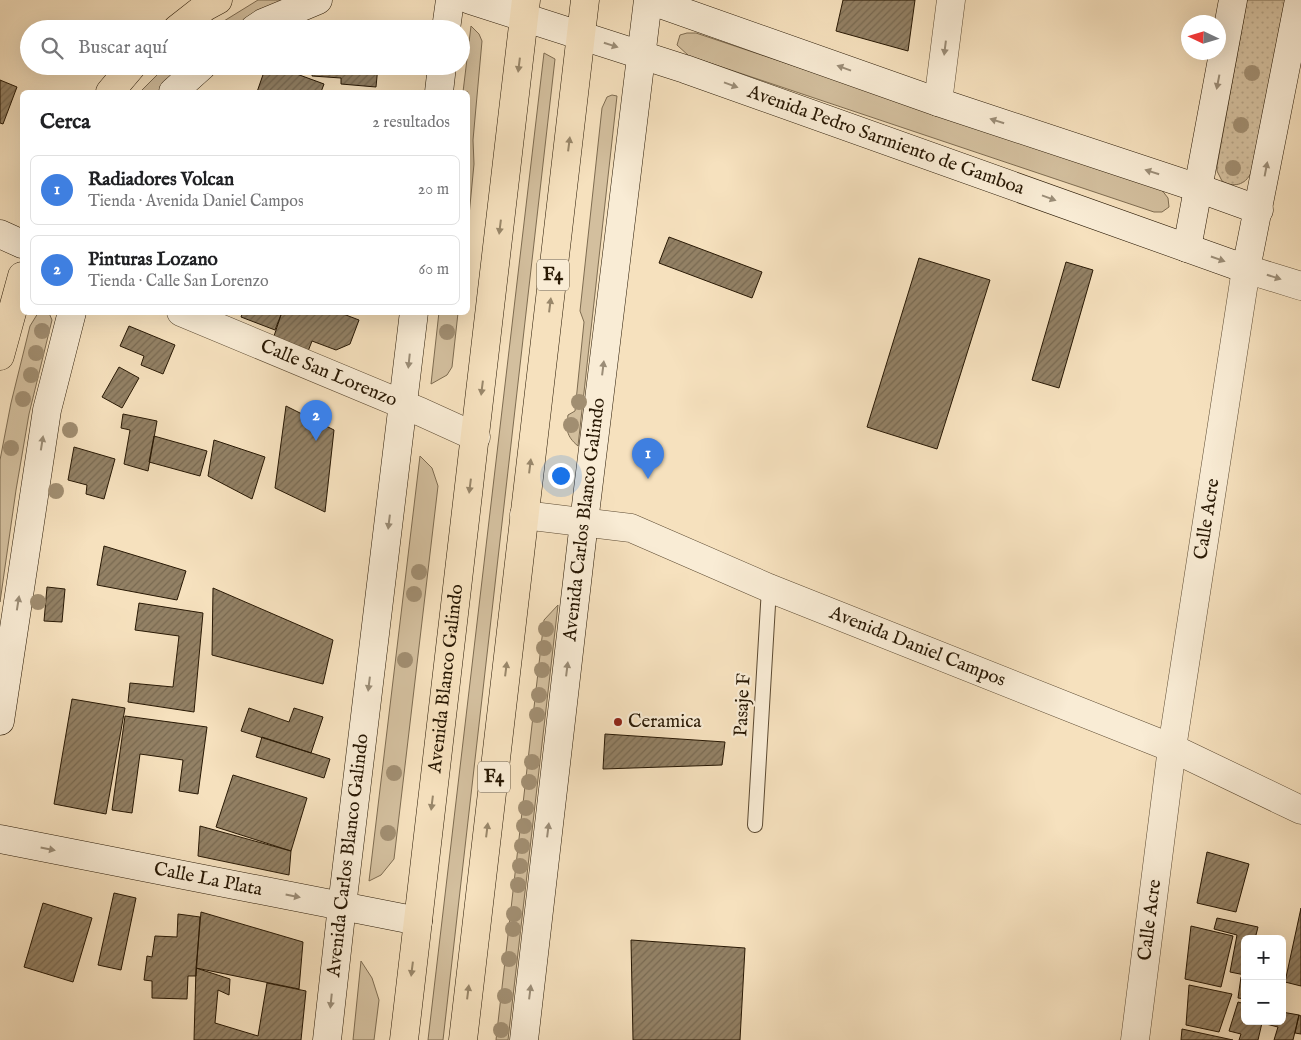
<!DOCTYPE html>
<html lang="es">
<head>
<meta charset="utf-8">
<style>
	body { margin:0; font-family:"IM FELL English",serif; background:#f6f6f6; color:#202124 }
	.controls { position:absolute; right:15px; bottom:15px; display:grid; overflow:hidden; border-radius:8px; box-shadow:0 5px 20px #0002 }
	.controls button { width:45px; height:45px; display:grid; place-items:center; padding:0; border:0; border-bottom:1px solid #e0e0e0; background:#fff; color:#202124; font:25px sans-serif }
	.compass { position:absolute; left:1181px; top:15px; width:45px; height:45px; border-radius:50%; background:#fff; box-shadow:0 5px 20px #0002; rotate:274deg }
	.you { position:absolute; left:560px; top:475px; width:18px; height:18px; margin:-12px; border:4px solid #fff; border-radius:50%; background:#1a73e8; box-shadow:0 0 0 8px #1a73e833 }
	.badge { display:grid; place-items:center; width:32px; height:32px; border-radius:50%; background:#0f766e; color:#fff; font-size:16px; font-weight:700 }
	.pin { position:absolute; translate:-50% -41px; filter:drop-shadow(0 1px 2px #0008) }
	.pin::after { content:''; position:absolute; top:26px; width:18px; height:15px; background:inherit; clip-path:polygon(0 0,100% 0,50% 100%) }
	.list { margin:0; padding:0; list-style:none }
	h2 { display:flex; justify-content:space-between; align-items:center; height:65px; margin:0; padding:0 20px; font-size:21px }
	h2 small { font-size:16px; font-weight:400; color:#757577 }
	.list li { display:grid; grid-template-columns:32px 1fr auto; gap:15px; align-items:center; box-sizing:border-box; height:70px; margin:0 10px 10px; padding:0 10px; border:1px solid #e0e0e0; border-radius:8px }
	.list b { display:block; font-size:19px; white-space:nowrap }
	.list p { margin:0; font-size:16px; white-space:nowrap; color:#757577 }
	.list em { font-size:16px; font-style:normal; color:#757577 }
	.icon { flex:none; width:28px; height:28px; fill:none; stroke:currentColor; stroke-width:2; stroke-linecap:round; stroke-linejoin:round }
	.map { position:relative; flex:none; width:1301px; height:1040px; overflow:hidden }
	.search { position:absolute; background:#fff; box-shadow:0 5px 20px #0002; left:20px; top:20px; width:450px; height:55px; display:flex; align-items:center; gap:12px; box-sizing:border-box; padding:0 18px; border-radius:28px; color:#757577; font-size:19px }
	.panel { position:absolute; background:#fff; box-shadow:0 5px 20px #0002; left:20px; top:90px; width:450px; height:225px; border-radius:8px }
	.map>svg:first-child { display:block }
	.green { fill:#d3bf9e; stroke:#7e6c51 }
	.park { fill:url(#park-dots); stroke:#7e6c51 }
	.building { fill:url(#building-hatch); stroke:#281804 }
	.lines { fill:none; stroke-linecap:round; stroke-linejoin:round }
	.lane-casing { stroke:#5c4a32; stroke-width:16 }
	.street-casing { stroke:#5c4a32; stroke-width:29 }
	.secondary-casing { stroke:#281804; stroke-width:29 }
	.highway-casing { stroke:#281804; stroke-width:29 }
	.lane { stroke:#f9ecd5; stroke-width:14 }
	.street { stroke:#f9ecd5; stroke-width:28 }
	.secondary { stroke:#f9ecd5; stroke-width:28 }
	.highway { stroke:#f6e1be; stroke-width:28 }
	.tree { fill:#a18e71 }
	.oneway { fill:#9b8d77 }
	.oneway2 { fill:#99876a }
	.poi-dot { fill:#8f2418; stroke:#f9ecd5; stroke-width:2 }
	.labels { text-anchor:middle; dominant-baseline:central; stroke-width:4.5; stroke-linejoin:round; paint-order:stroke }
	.shield { fill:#f9ecd5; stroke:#675843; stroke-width:1 }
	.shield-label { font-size:18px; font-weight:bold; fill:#281804 }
	.street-label { font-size:19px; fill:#281804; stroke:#f9ecd5 }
	.poi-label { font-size:19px; fill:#281804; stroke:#f9ecd5; text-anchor:start }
</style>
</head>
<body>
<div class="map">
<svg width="1301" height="1040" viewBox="0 0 1301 1040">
	<defs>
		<pattern id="park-dots" width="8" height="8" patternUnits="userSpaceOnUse" patternTransform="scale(1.25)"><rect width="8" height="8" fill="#d3bf9e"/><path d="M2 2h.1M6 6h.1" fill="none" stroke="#b5a386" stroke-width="1.8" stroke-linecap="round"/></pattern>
		<pattern id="building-hatch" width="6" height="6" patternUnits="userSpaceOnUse" patternTransform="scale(1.25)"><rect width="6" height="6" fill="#938165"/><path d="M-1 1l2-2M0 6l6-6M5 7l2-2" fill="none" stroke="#786951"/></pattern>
	</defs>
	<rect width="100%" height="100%" fill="#f6e1be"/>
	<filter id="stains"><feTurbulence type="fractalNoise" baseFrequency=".004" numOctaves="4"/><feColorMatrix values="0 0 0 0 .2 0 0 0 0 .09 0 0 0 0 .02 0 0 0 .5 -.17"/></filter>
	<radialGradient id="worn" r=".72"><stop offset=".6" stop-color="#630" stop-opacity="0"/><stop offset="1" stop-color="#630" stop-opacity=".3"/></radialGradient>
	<path class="green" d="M258 0H283L233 29H211Z
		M471 26 479 34 482 41 473 140 474 164 468 226V92H463Z
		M687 33H696L1161 189 1168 198 1169 207 1162 212H1154L689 56 677 45 680 35Z
		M544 53 555 59 443 1040H428Z
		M166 66H186L158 92H140Z
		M612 95 617 96 578 446C566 436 566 429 568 415L575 411 584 322 580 311 602 108 607 97Z
		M439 312 458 313 452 367 447 375 431 384Z
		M38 313H49L52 320 29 414 16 490 0 602V460L11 403 30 326Z
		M420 456 432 468 438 486 394 859 381 875 369 881Z
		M558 605 508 1040H496L544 620Z
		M361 961 372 978 379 1000 374 1040H353Z"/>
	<path class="park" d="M1247 0H1285L1251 173C1245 185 1234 188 1222 181L1217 171V166Z"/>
	<path class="building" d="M843 0H915L908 51 836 31Z
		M266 66H275L324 84 321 92H257Z
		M313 66H378L376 87 341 84V78L312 76Z
		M0 80 17 87 3 124 0 123Z
		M669 237 762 272 752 298 659 263Z
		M919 258 990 280 937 449 867 427Z
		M1066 262 1093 270 1059 388 1032 380Z
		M243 312H282L275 330 241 317Z
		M282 312H338L359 320 350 344 336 350 312 341 307 354 272 342Z
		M129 326 175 345 163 374 141 365 144 356 120 346Z
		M119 367 139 378 122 408 102 397Z
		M286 406 334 430 325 512 275 488Z
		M123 414 157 421 148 471 124 464 130 430 121 428Z
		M154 436 207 451 200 476 149 462Z
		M214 440 265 457 252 499 208 476Z
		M74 447 115 459 104 499 86 494 87 485 68 480Z
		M104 546 186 571 177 600 97 585Z
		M47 587 65 589 62 622 44 621Z
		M213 588 333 640 323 684 212 655Z
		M139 603 203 613 194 712 128 702 130 683 173 687 179 636 135 630Z
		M72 699 125 708 106 814 54 804Z
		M249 708 289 722 294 708 323 717 311 753 241 731Z
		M125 716 207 727 198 794 179 791 183 760 140 754 132 813 112 810Z
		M605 734 725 742 722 765 603 769Z
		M262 737 330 759 324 778 256 757Z
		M233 775 307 798 291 851 216 827Z
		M200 826 291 851 289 875 198 856Z
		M1207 852 1249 864 1236 912 1197 903Z
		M114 893 136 898 121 970 98 965Z
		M43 903 92 918 73 982 24 967Z
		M1301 908V986L1285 982Z
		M201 912 303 942 299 989 196 968Z
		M178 914 200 917 196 976H188L187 999 152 998V981L144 980 147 956 152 957 155 936 177 937Z
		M1217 918 1258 927 1255 939H1245V975L1230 972 1237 935 1214 929Z
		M1191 926 1233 936 1221 987 1185 979Z
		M631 940 745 948 740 1040H633Z
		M196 968 230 979 229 995 218 990 215 1023 258 1036 267 983 306 991 301 1040H194Z
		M1241 977 1245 978V999L1238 998Z
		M1189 985 1232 994 1219 1032 1186 1025Z
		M1238 1002 1245 1004V1021H1282V1012L1299 1015 1293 1040H1274L1278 1027 1262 1023 1258 1040H1239L1241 1034 1229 1031Z
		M1299 1015 1301 1016V1034L1295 1033Z
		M1182 1029 1233 1040H1181Z"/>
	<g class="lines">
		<defs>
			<path id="lane" d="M755 825 769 588"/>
			<g id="street">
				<path d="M938 102 951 0"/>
				<path id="s1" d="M181 312 421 412 476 437"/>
				<path id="s2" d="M524 515 631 528 769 588 1172 748 1301 810"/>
				<path id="s3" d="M1135 1040 1172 748 1246 269 1301 286"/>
			</g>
			<g id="secondary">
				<path id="s4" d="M470 0 685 69 1246 269 1299 0"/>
				<path d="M649 0 938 102 1198 188 1259 210"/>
				<path d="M254 29 263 23 318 0"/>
				<path d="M446 29 450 0"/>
				<path d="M173 92 202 66"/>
				<path d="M439 92 442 66"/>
				<path d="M0 234 22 244"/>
				<path d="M1187 248 1233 0"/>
				<path d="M0 721 47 410 72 312"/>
				<path id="s5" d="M0 839 418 921"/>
				<path id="s6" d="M327 1040 342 906 414 312"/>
				<path id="s7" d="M524 1040 584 522 648 0"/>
			</g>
			<g id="highway">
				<path d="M177 29 205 7 218 0"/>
				<path d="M110 92 132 66"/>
				<path d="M0 356 22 276"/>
				<path id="s8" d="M404 1040 526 0"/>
				<path d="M463 1040 585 0"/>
			</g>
		</defs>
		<use href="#lane" class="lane-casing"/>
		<use href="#street" class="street-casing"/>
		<use href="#secondary" class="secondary-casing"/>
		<use href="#highway" class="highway-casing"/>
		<use href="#lane" class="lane"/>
		<use href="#street" class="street"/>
		<use href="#secondary" class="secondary"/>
		<use href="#highway" class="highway"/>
	</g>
	<g class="tree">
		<circle cx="1252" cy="73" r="8"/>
		<circle cx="1241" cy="125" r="8"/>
		<circle cx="1233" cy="168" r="8"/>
		<circle cx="42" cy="331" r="8"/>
		<circle cx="447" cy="332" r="8"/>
		<circle cx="36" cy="353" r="8"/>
		<circle cx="31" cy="375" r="8"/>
		<circle cx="23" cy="399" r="8"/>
		<circle cx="579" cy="402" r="8"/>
		<circle cx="571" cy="425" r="8"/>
		<circle cx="70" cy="430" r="8"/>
		<circle cx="11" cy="448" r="8"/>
		<circle cx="56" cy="491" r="8"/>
		<circle cx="419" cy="572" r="8"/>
		<circle cx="414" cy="594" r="8"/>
		<circle cx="38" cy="602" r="8"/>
		<circle cx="546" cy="629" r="8"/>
		<circle cx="544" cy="648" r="8"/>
		<circle cx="405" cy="660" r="8"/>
		<circle cx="542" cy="670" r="8"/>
		<circle cx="539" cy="695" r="8"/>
		<circle cx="537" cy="715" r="8"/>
		<circle cx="532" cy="762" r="8"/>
		<circle cx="394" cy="773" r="8"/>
		<circle cx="529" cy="782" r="8"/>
		<circle cx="526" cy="808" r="8"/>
		<circle cx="524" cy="826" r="8"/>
		<circle cx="388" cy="833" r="8"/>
		<circle cx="522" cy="846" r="8"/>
		<circle cx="520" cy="866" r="8"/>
		<circle cx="518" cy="885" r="8"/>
		<circle cx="514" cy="914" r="8"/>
		<circle cx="513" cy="929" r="8"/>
		<circle cx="509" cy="959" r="8"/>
		<circle cx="505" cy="996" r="8"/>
		<circle cx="501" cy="1030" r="8"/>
	</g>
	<defs><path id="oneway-solid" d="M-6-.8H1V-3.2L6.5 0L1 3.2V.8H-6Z" transform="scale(1.25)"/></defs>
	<g class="oneway">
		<use href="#oneway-solid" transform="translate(611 45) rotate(18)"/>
		<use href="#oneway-solid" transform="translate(945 48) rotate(97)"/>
		<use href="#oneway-solid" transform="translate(844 68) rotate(-160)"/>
		<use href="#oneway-solid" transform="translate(1218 82) rotate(101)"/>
		<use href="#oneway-solid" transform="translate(731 85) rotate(20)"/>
		<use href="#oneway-solid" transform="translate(997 121) rotate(-162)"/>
		<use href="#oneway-solid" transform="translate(1266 169) rotate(-79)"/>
		<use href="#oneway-solid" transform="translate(1152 172) rotate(-162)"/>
		<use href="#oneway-solid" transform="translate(1049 198) rotate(20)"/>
		<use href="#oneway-solid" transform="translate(1218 259) rotate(19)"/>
		<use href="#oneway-solid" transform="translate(1274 277) rotate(17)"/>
		<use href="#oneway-solid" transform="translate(409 361) rotate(96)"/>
		<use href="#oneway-solid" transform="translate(603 368) rotate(-83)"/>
		<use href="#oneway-solid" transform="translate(42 443) rotate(-81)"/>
		<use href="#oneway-solid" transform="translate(389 522) rotate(97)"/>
		<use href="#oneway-solid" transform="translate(18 603) rotate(-81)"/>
		<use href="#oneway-solid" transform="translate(567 669) rotate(-83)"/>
		<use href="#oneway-solid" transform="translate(369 684) rotate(97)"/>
		<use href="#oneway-solid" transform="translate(548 830) rotate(-83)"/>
		<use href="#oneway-solid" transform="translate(48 849) rotate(11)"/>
		<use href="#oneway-solid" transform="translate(293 896) rotate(11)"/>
		<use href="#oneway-solid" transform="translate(530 992) rotate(-83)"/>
		<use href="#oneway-solid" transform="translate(331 1001) rotate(96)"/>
	</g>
	<g class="oneway2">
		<use href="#oneway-solid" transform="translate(519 65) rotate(97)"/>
		<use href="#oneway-solid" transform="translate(569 144) rotate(-83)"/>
		<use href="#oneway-solid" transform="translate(500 227) rotate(97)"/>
		<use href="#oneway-solid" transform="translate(550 305) rotate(-83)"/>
		<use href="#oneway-solid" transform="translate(482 388) rotate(97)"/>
		<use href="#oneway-solid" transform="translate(530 466) rotate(-83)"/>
		<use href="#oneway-solid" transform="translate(470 486) rotate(97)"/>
		<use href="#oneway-solid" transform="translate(506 669) rotate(-83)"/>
		<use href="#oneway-solid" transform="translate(432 803) rotate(97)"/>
		<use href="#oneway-solid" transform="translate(487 830) rotate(-83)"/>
		<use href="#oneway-solid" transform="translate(412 969) rotate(97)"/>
		<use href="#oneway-solid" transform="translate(468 992) rotate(-83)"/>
	</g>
	<circle class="poi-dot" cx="618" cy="722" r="5"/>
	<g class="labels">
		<g class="shield">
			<rect x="537" y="259.5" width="32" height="31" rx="4"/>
			<rect x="478" y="761.5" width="32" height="31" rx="4"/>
		</g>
		<g class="shield-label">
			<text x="553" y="275">F4</text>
			<text x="494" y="777">F4</text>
		</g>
		<g class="street-label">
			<text stroke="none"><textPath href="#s4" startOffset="439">Avenida Pedro Sarmiento de Gamboa</textPath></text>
			<text stroke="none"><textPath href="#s1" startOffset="160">Calle San Lorenzo</textPath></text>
			<text stroke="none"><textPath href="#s3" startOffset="526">Calle Acre</textPath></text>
			<text stroke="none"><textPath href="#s7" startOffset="524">Avenida Carlos Blanco Galindo</textPath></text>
			<text stroke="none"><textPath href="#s2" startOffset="418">Avenida Daniel Campos</textPath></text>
			<text stroke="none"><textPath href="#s8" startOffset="364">Avenida Blanco Galindo</textPath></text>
			<text transform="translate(743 705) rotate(-87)">Pasaje F</text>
			<text stroke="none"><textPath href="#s6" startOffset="186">Avenida Carlos Blanco Galindo</textPath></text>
			<text stroke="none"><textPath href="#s5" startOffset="212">Calle La Plata</textPath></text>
			<text stroke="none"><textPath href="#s3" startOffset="121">Calle Acre</textPath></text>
		</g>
		<g class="poi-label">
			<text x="628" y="722">Ceramica</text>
		</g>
	</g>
	<rect width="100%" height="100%" filter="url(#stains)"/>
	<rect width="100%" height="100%" fill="url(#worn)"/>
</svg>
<div class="controls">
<button>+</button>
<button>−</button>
</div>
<svg class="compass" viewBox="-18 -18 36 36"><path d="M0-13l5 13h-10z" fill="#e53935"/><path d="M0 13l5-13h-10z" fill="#757577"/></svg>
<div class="you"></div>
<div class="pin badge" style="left:648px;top:479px;background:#3f7fe0">1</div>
<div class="pin badge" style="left:316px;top:441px;background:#3f7fe0">2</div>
<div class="search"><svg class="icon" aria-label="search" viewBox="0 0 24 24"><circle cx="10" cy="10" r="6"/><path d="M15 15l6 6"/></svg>Buscar aquí</div>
<section class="panel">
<h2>Cerca<small>2 resultados</small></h2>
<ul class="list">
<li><span class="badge" style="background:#3f7fe0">1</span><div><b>Radiadores Volcan</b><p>Tienda · Avenida Daniel Campos</p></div><em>20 m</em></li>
<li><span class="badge" style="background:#3f7fe0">2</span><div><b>Pinturas Lozano</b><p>Tienda · Calle San Lorenzo</p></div><em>60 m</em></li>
</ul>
</section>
</div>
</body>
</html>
